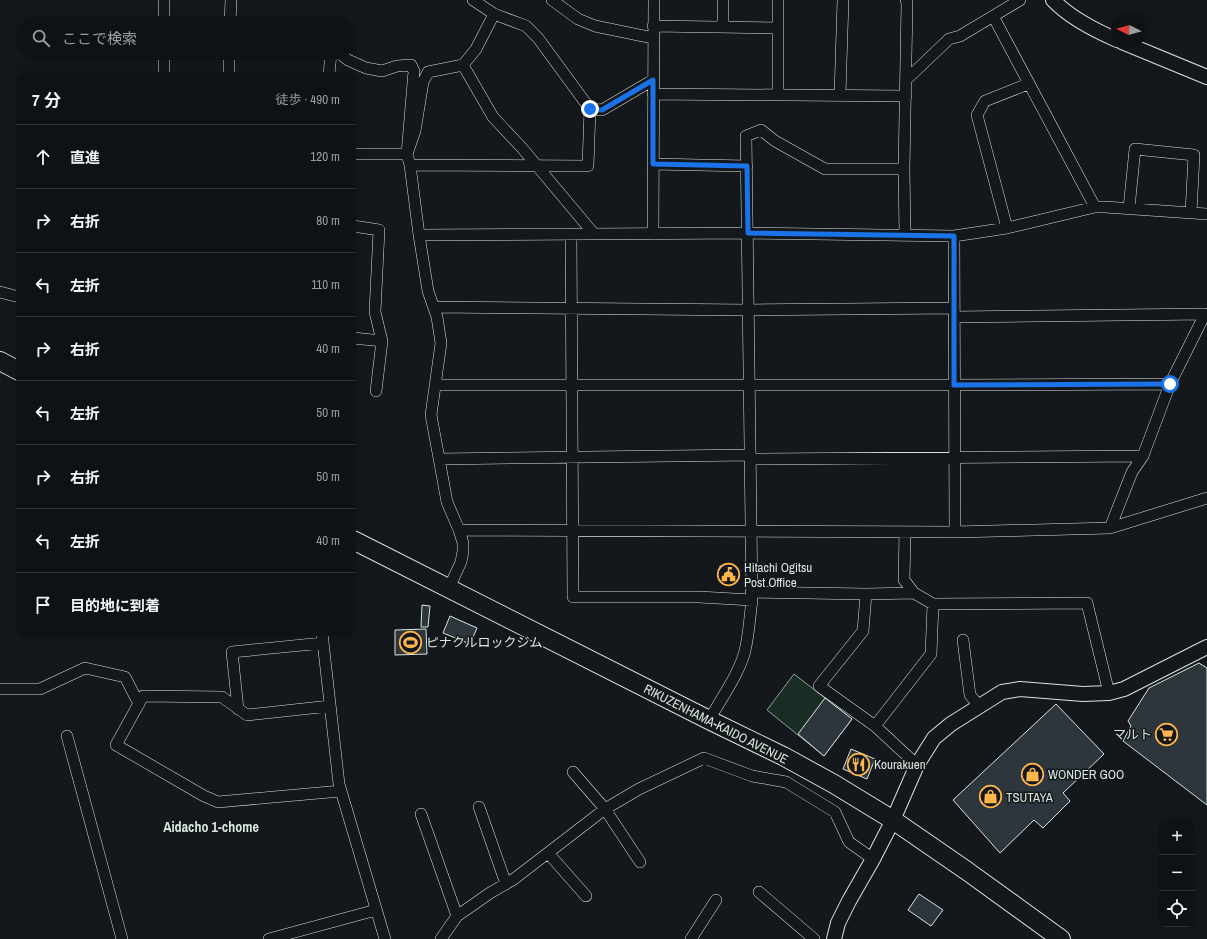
<!DOCTYPE html>
<html lang="ja">
<head>
<meta charset="utf-8">
<style>
	body { margin:0; font-family:"Archivo Narrow","Noto Sans JP",sans-serif; background:#181b1e; color:#f1f3f6 }
	.controls { position:absolute; right:12px; bottom:12px; display:grid; overflow:hidden; border-radius:8px; box-shadow:0 4px 16px #0002 }
	.controls button { width:36px; height:36px; display:grid; place-items:center; padding:0; border:0; border-bottom:1px solid #2f3234; background:#0f1215; color:#f1f3f6; font:20px sans-serif }
	.compass { position:absolute; left:1111px; top:12px; width:36px; height:36px; border-radius:50%; background:#0f1215; box-shadow:0 4px 16px #0002; rotate:275deg }
	.stop { position:absolute; width:12px; height:12px; margin:-9px; border:3px solid #1a73e8; border-radius:50%; background:#fff }
	.stop.end { background:#1a73e8; border-color:#fff; box-shadow:0 1px 4px #0008 }
	.list { margin:0; padding:0; list-style:none }
	h2 { display:flex; justify-content:space-between; align-items:center; height:52px; margin:0; padding:0 16px; font-size:17px }
	h2 small { font-size:13px; font-weight:400; color:#9b9ea0 }
	.list li { display:grid; grid-template-columns:26px 1fr auto; gap:12px; align-items:center; box-sizing:border-box; height:64px; padding:0 16px; border-top:1px solid #2f3234 }
	.list b { display:block; font-size:15px; white-space:nowrap }
	.list em { font-size:13px; font-style:normal; color:#9b9ea0 }
	.icon { flex:none; width:22px; height:22px; fill:none; stroke:currentColor; stroke-width:2; stroke-linecap:round; stroke-linejoin:round }
	.map { position:relative; flex:none; width:1207px; height:939px; overflow:hidden }
	.search { position:absolute; background:#0f1215; box-shadow:0 4px 16px #0002; left:16px; top:16px; width:340px; height:44px; display:flex; align-items:center; gap:10px; box-sizing:border-box; padding:0 14px; border-radius:22px; color:#9b9ea0; font-size:15px }
	.panel { position:absolute; background:#0f1215; box-shadow:0 4px 16px #0002; left:16px; top:72px; width:340px; height:564px; border-radius:8px }
	.map>svg:first-child { display:block }
	.park { fill:#1a2d24; stroke:#939e99 }
	.building { fill:#2c363c; stroke:#d8e6dc }
	.lines { fill:none; stroke-linecap:round; stroke-linejoin:round }
	.minor-casing { stroke:#d8e6dc; stroke-width:12 }
	.tertiary-casing { stroke:#d8e6dc; stroke-width:16 }
	.trunk-casing { stroke:#d8e6dc; stroke-width:20 }
	.minor { stroke:#14181c; stroke-width:11 }
	.tertiary { stroke:#14181c; stroke-width:14 }
	.trunk { stroke:#14181c; stroke-width:18 }
	.route { stroke:#1a73e8; stroke-width:5 }
	.labels { text-anchor:middle; dominant-baseline:central; stroke-width:3; stroke-linejoin:round; paint-order:stroke }
	.poi-label { font-size:13px; fill:#d8e6dc; stroke:#14181c; text-anchor:start }
	.street-label { font-size:13px; fill:#d8e6dc; stroke:#14181c }
	.neighbourhood-label { font-size:14px; font-weight:bold; fill:#d8e6dc; stroke:#14181c }
</style>
</head>
<body>
<div class="map">
<svg width="1207" height="939" viewBox="0 0 1207 939">
	<rect width="100%" height="100%" fill="#14181c"/>
	<path class="park" d="M794 674 852 719 824 756 767 710Z"/>
	<path class="building" d="M720 566 737 568 736 580 731 579V581L719 580Z
		M422 605 430 606 428 627H421Z
		M450 616 477 628 470 644 443 633Z
		M426 629 427 654 395 655V630Z
		M1199 663 1207 668V805L1123 741 1131 726 1128 721 1149 688Z
		M825 698 852 719 824 756 798 734Z
		M1056 704 1104 754 1063 793 1070 801 1043 828 1034 820 1000 853 953 800Z
		M851 749 875 759 867 779 843 769Z
		M919 894 943 910 931 926 908 910Z"/>
	<g class="lines">
		<defs>
			<path id="minor" d="M473 0 494 14 526 26 538 38 590 109
				M552 0 578 19 595 26 653 38
				M723 0V27
				M993 16 1095 207
				M164 23V0
				M230 23 231 0
				M653 26 778 28
				M339 53 348 60 366 68 382 71 397 66 411 65 414 71 407 154H353
				M463 65 476 49 494 14
				M164 75V53
				M229 75V53
				M329 75 331 53
				M906 80 949 39 960 36 1020 0
				M653 94 906 96
				M778 95V0
				M840 95 843 0
				M653 164 747 166
				M410 165 588 166 590 109 602 110 653 80
				M1129 208 1135 149 1194 155 1191 213
				M353 226 379 230 375 312 382 341
				M1007 228 977 115 985 101 1028 84
				M571 234 573 597H699L752 600
				M653 234 654 0
				M419 235 748 233 954 236 1007 228 1095 207H1105L1207 214
				M905 235 904 169 907 3 906 0
				M954 236 955 532
				M0 292 19 297
				M434 307 749 310 954 308
				M353 338 382 341 376 391
				M435 385H954L1170 384 1205 314 954 317
				M439 459 750 455
				M750 459 1143 456
				M1110 528 1132 472 1143 456 1170 384
				M459 530 955 532 1110 528 1207 498
				M449 588 461 562 463 551V543L459 530 447 502 431 415 441 343 437 317 428 291 419 235 410 165 407 154 415 131 423 82 428 72 463 65 493 117 522 148 594 234
				M751 592 866 594 914 593
				M866 594 863 631 819 686 875 726 917 765
				M933 604 1087 603 1109 693
				M322 633 339 784 385 939
				M963 640 970 695 979 706
				M0 689H40L85 668 125 677 139 704
				M330 706 247 715 222 697 143 696 116 745 204 796 218 802 341 791
				M238 709 232 652 323 643
				M709 720C721 699 742 670 746 646 749 631 750 615 752 600L746 136 761 130 775 141 825 169H904
				M875 726 931 654 933 604 914 593 904 580 905 532
				M67 736 122 939
				M573 772 605 809 640 862
				M479 807 506 884
				M421 814 457 916
				M548 853 586 896
				M759 892 814 939
				M269 939 376 910
				M441 939 457 916 490 893 514 879 605 809 639 789 704 758 752 776 786 782 835 812 849 842 873 859
				M691 939 716 900"/>
			<path id="tertiary" d="M1053 0C1070 18 1094 30 1117 40
				M1122 42 1207 77
				M834 939 838 923 849 901 873 859 893 820 917 765 934 738 951 724 1002 692 1020 689 1083 694 1109 693 1124 689 1207 647"/>
			<path id="trunk" d="M0 361 19 371
				M353 540 709 720 783 756 834 784 893 820 967 871 1061 939"/>
		</defs>
		<use href="#minor" class="minor-casing"/>
		<use href="#tertiary" class="tertiary-casing"/>
		<use href="#trunk" class="trunk-casing"/>
		<use href="#minor" class="minor"/>
		<use href="#tertiary" class="tertiary"/>
		<use href="#trunk" class="trunk"/>
	</g>
	<g class="lines">
		<path class="route" d="M590 109 602 110 653 80V164L747 166 748 233 954 236V385L1170 384"/>
	</g>
	<defs>
		<symbol id="civic-ring" viewBox="-11 -11 22 22"><circle r="9.5" fill="#14181c" stroke="#ffb74d" stroke-width="1.5"/><path d="M-.6-6.5H3V-4.5H.6V-3L4-1V1h2V6H-6V1h2V-1L-.6-3ZM-1.2 2.5V6h2.4V2.5Z" fill="#ffb74d"/></symbol>
		<symbol id="stadium-ring" viewBox="-11 -11 22 22"><circle r="9.5" fill="#14181c" stroke="#ffb74d" stroke-width="1.5"/><path d="M0-5a6.5 5 0 1 0 0 10a6.5 5 0 1 0 0-10ZM-3.5-1.8h7v3.6h-7Z" fill="#ffb74d"/></symbol>
		<symbol id="supermarket-ring" viewBox="-11 -11 22 22"><circle r="9.5" fill="#14181c" stroke="#ffb74d" stroke-width="1.5"/><path d="M-6-5.5h2.5l.6 2H6L4.5 2H-2.5L-4.4-4H-6ZM-1.5 3.2a1.3 1.3 0 1 0 .1 0ZM3 3.2a1.3 1.3 0 1 0 .1 0Z" fill="#ffb74d"/></symbol>
		<symbol id="restaurant-ring" viewBox="-11 -11 22 22"><circle r="9.5" fill="#14181c" stroke="#ffb74d" stroke-width="1.5"/><path d="M-5-6h1v4h1v-4h1v4h1v-4h1v5L-1.5 .5V6h-2V.5L-5-1ZM5-6V6H3V1.5H1.5Q1.5-4 5-6Z" fill="#ffb74d"/></symbol>
		<symbol id="shop-ring" viewBox="-11 -11 22 22"><circle r="9.5" fill="#14181c" stroke="#ffb74d" stroke-width="1.5"/><path d="M-5-2.5h2.3a2.7 3.5 0 0 1 5.4 0H5L5.5 6h-11ZM-1.5-2.5h3a1.5 2.3 0 0 0-3 0Z" fill="#ffb74d"/></symbol>
	</defs>
	<g fill-rule="evenodd">
		<use href="#civic-ring" x="716" y="562" width="25" height="25"/>
		<use href="#stadium-ring" x="398" y="630" width="25" height="25"/>
		<use href="#supermarket-ring" x="1154" y="722" width="25" height="25"/>
		<use href="#restaurant-ring" x="846" y="752" width="25" height="25"/>
		<use href="#shop-ring" x="1020" y="762" width="25" height="25"/>
		<use href="#shop-ring" x="978" y="784" width="25" height="25"/>
	</g>
	<g class="labels">
		<g class="poi-label">
			<text x="744" y="567">Hitachi Ogitsu<tspan x="744" dy="15">Post Office</tspan></text>
			<text x="426" y="642">ピナクルロックジム</text>
			<text x="1152" y="734" text-anchor="end">マルト</text>
			<text x="874" y="764">Kourakuen</text>
			<text x="1048" y="774">WONDER GOO</text>
			<text x="1006" y="797">TSUTAYA</text>
		</g>
		<g class="street-label">
			<text transform="translate(716 724) rotate(27)">RIKUZENHAMA-KAIDO AVENUE</text>
		</g>
		<g class="neighbourhood-label">
			<text x="211" y="827">Aidacho 1-chome</text>
		</g>
	</g>
</svg>
<div class="controls">
<button>+</button>
<button>−</button>
<button><svg class="icon" aria-label="locate" viewBox="0 0 24 24"><circle cx="12" cy="12" r="6"/><path d="M12 2v4M12 18v4M2 12h4M18 12h4"/></svg></button>
</div>
<svg class="compass" viewBox="-18 -18 36 36"><path d="M0-13l5 13h-10z" fill="#e53935"/><path d="M0 13l5-13h-10z" fill="#9b9ea0"/></svg>
<div class="stop" style="left:1170px;top:384px"></div>
<div class="stop end" style="left:590px;top:109px"></div>
<div class="search"><svg class="icon" aria-label="search" viewBox="0 0 24 24"><circle cx="10" cy="10" r="6"/><path d="M15 15l6 6"/></svg>ここで検索</div>
<section class="panel">
<h2>7 分<small>徒歩 · 490 m</small></h2>
<ul class="list">
<li><svg class="icon" aria-label="ahead" viewBox="0 0 24 24"><path d="M12 20V5M6 11l6-6 6 6"/></svg><div><b>直進</b></div><em>120 m</em></li>
<li><svg class="icon" aria-label="right" viewBox="0 0 24 24"><path d="M7 20v-9h11M14 6l5 5-5 5"/></svg><div><b>右折</b></div><em>80 m</em></li>
<li><svg class="icon" aria-label="left" viewBox="0 0 24 24"><path d="M17 20v-9H6M10 6l-5 5 5 5"/></svg><div><b>左折</b></div><em>110 m</em></li>
<li><svg class="icon" aria-label="right" viewBox="0 0 24 24"><path d="M7 20v-9h11M14 6l5 5-5 5"/></svg><div><b>右折</b></div><em>40 m</em></li>
<li><svg class="icon" aria-label="left" viewBox="0 0 24 24"><path d="M17 20v-9H6M10 6l-5 5 5 5"/></svg><div><b>左折</b></div><em>50 m</em></li>
<li><svg class="icon" aria-label="right" viewBox="0 0 24 24"><path d="M7 20v-9h11M14 6l5 5-5 5"/></svg><div><b>右折</b></div><em>50 m</em></li>
<li><svg class="icon" aria-label="left" viewBox="0 0 24 24"><path d="M17 20v-9H6M10 6l-5 5 5 5"/></svg><div><b>左折</b></div><em>40 m</em></li>
<li><svg class="icon" aria-label="arrive" viewBox="0 0 24 24"><path d="M6 21V4h12l-3 4 3 4H6"/></svg><div><b>目的地に到着</b></div></li>
</ul>
</section>
</div>
</body>
</html>
